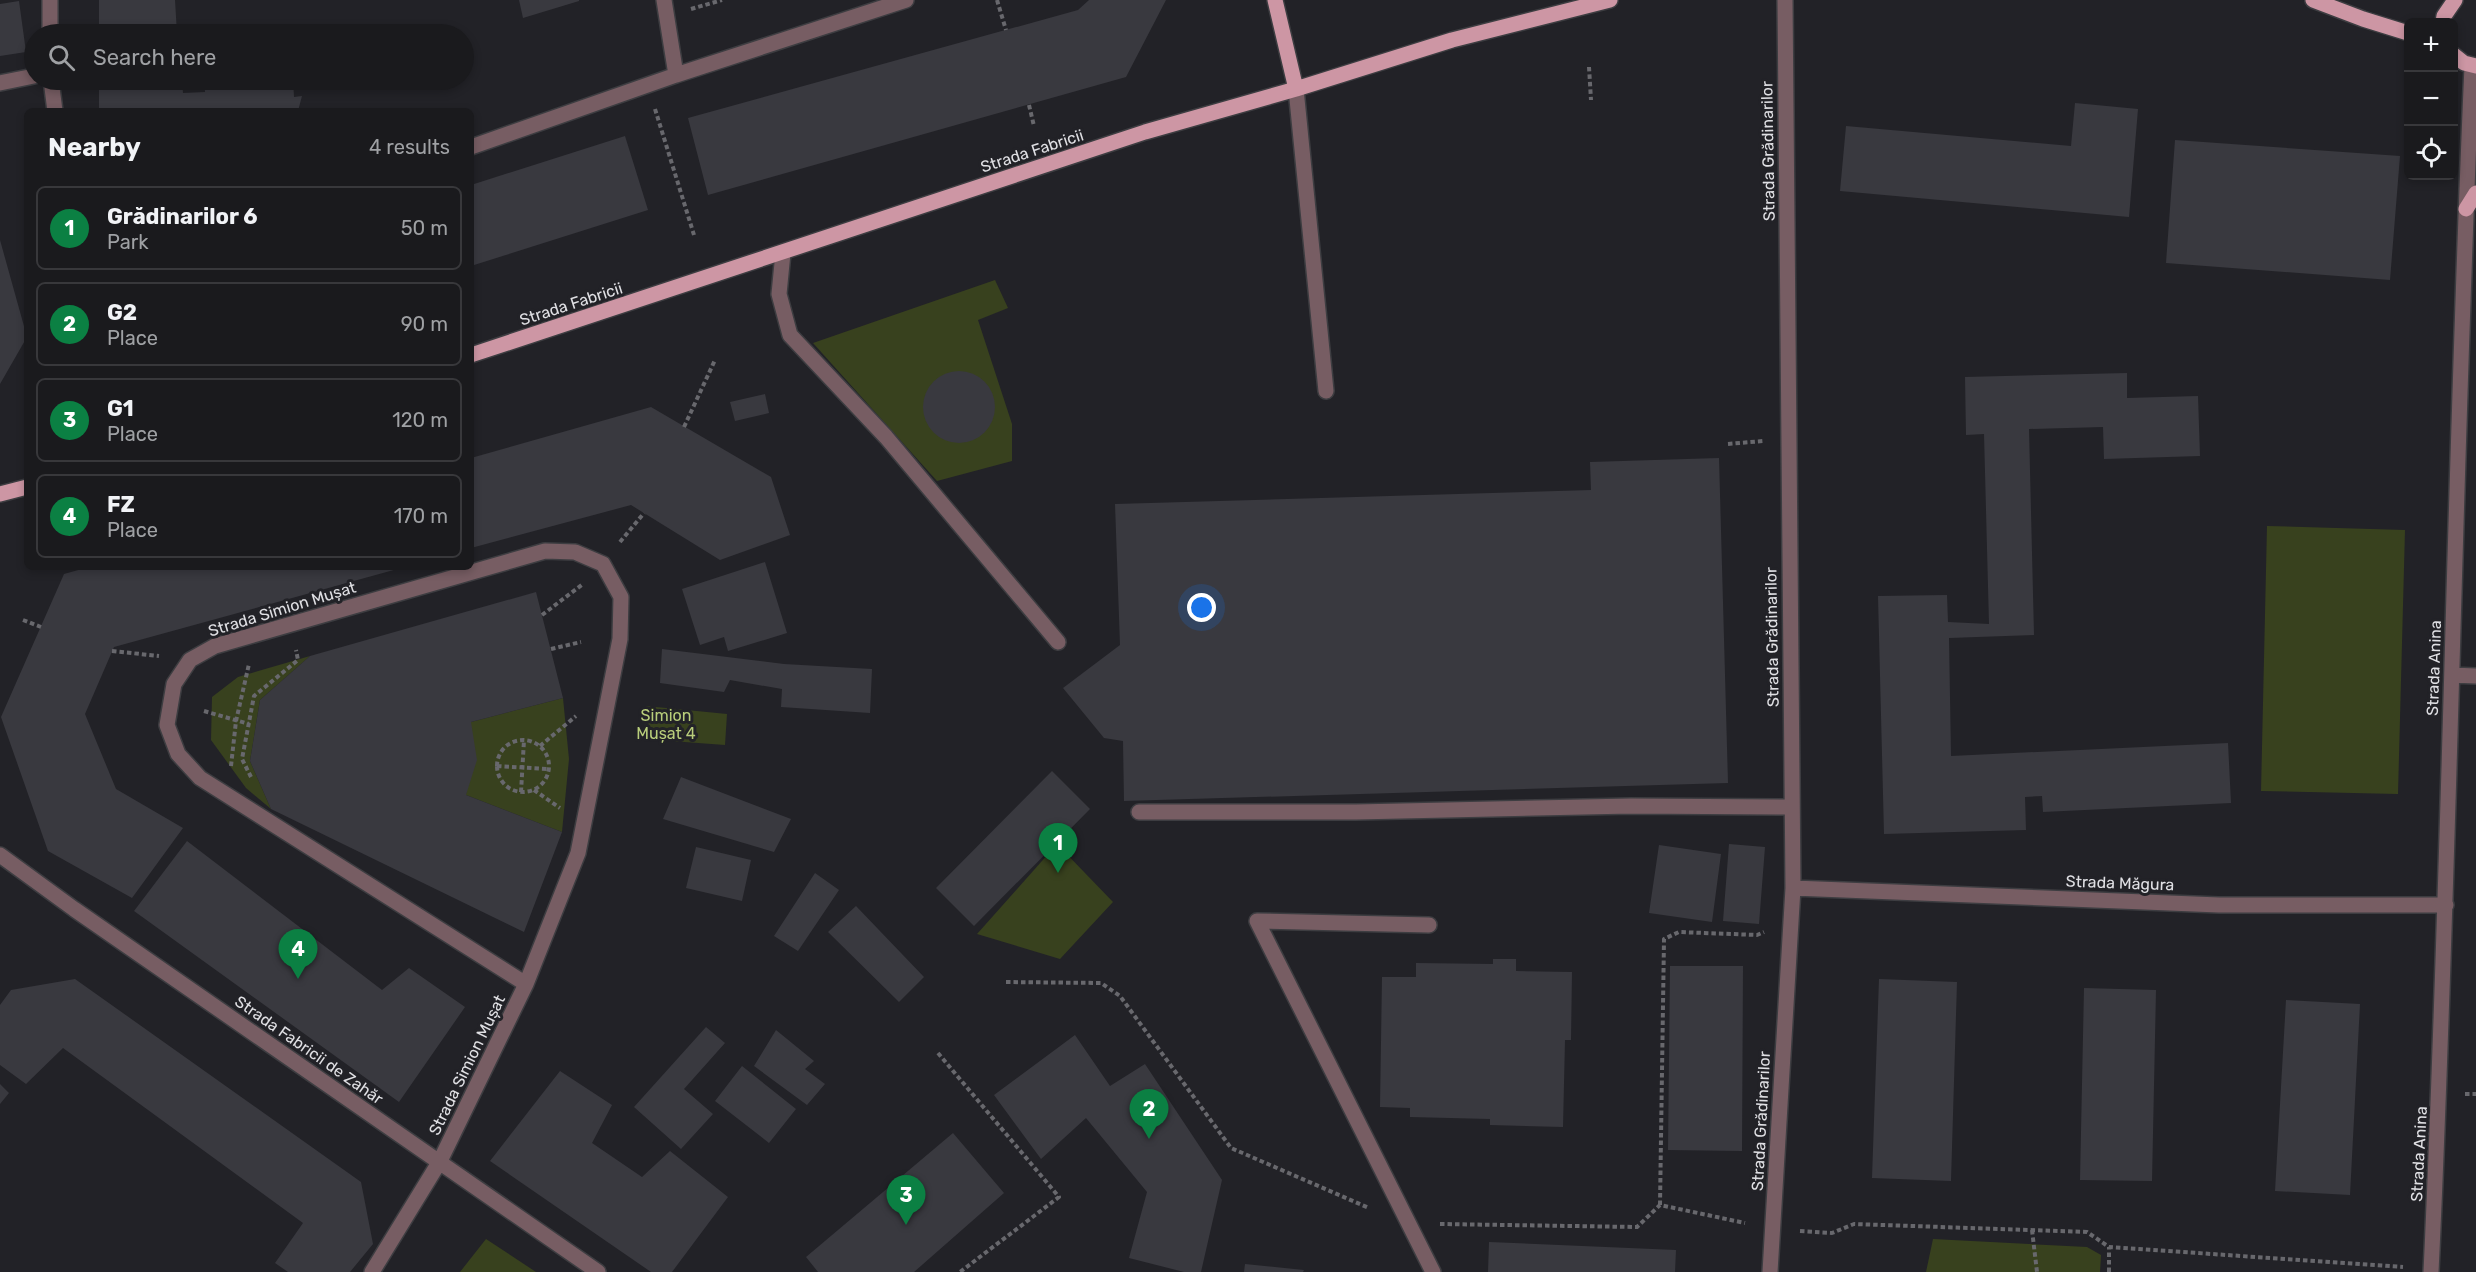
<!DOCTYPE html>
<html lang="en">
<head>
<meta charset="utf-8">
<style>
	body { margin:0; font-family:Rubik,sans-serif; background:#232326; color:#f1f3f6 }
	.controls { position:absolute; right:18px; top:18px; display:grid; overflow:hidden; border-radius:9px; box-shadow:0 3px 9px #0003 }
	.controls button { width:54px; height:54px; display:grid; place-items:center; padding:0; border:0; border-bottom:2px solid #38383b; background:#1a1a1d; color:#f1f3f6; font:30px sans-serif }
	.you { position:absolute; left:1202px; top:608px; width:21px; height:21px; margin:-15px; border:4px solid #fff; border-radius:50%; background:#1a73e8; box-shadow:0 0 0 9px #1a73e833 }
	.badge { display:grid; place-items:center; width:39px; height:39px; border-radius:50%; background:#0b8043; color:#fff; font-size:20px; font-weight:700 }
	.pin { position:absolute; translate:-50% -50px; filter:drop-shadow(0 2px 3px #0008) }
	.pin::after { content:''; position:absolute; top:32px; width:21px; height:18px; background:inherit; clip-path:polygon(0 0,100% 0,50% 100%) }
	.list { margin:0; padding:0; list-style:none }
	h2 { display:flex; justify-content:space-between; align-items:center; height:78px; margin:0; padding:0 24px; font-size:26px }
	h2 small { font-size:20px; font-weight:400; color:#9fa1a4 }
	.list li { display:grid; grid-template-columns:39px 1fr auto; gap:18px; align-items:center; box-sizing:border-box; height:84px; margin:0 12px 12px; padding:0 12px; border:2px solid #38383b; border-radius:9px }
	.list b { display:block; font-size:22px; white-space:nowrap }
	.list p { margin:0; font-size:20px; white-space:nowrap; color:#9fa1a4 }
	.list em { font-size:20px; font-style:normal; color:#9fa1a4 }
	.icon { flex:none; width:33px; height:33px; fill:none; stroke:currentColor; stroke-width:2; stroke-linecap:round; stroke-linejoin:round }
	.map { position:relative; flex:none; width:2476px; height:1272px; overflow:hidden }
	.search { position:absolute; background:#1a1a1d; box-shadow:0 3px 9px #0003; left:24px; top:24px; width:450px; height:66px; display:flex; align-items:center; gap:15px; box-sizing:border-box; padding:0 21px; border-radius:33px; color:#9fa1a4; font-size:22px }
	.panel { position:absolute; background:#1a1a1d; box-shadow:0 3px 9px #0003; left:24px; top:108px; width:450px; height:462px; border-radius:9px }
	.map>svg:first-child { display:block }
	.green { fill:#38411e }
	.building { fill:#39393f }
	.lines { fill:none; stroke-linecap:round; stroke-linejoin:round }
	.minor-casing { stroke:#3d3d41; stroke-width:18 }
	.major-casing { stroke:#3d3d41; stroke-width:18 }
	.path { stroke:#68686d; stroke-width:4; stroke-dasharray:4.5 3; stroke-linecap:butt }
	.minor { stroke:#775d63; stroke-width:15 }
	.major { stroke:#cd96a4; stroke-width:15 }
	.labels { text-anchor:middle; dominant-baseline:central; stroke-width:6; stroke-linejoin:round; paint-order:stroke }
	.street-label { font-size:16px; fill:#e0e0e4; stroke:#222227 }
	.park-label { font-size:16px; fill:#b9ce7b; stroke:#222227 }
</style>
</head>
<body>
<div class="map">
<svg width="2476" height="1272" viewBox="0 0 2476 1272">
	<rect width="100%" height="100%" fill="#222227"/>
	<path class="green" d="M995 280 1008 308 978 320 1012 424V461L937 481 813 343Z
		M2267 526 2405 530 2398 794 2261 791Z
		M310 656 260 700 250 761 271 809 246 788 211 740 212 697 238 677Z
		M563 698 569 759 562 832 466 795 471 722Z
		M646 706 727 714 725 745 644 739Z
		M1057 844 1113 902 1060 959 977 934Z
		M486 1239 536 1272H460Z
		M1933 1239 2087 1247 2101 1255 2100 1272H1926Z"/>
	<path class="building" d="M99 0H175L177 34H99Z
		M519 0H579V1L523 18Z
		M1089 0H1166L1126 77 708 195 688 118 1078 10Z
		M19 1 26 52 0 56V4Z
		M99 80H182L183 93 205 92 204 80H293L294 97 302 96 298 111H99Z
		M2075 103 2138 109 2129 217 1840 191 1846 126 2071 146Z
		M625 136 648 210 471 266V185Z
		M2175 140 2400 156 2390 280 2166 263Z
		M0 240 27 337 0 384Z
		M923 407a36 36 0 1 1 72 0a36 36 0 1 1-72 0Z
		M2127 373V398L2198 396 2200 456 2104 459 2103 427 2029 429 2034 635 1949 638 1951 756 2228 743 2231 803 2043 812 2042 796 2025 797 2026 830 1884 834 1878 596 1947 595 1948 622 1989 624 1984 434 1966 435 1965 377Z
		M765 394 769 413 735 421 730 402Z
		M651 407 771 477 790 535 720 560 631 505 471 548V458Z
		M1719 458 1728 783 1124 801 1123 741 1104 738 1063 688 1120 645 1115 504 1591 490 1590 462Z
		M765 562 787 633 728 651 724 637 700 645 682 589Z
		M89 567 401 568 114 647 85 714 116 789 183 828 132 898 48 851 1 717 64 574Z
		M536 592 563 698 471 722 477 760 466 795 562 832 524 932 271 809 250 761 260 700 310 656Z
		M662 649 784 664 872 669 870 713 781 707 782 689 730 680 724 692 660 683Z
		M1052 771 1090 809 974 926 936 888Z
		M681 777 791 819 774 852 663 819Z
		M187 841 382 990 409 968 465 1007 399 1102 134 911Z
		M1729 844 1765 847 1759 924 1723 921Z
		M1659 845 1721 854 1712 922 1649 913Z
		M696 847 751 860 742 901 686 888Z
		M815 873 839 890 798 951 774 936Z
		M856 906 924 977 899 1002 828 932Z
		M1493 959H1516V971L1572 972 1571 1040H1565L1563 1127 1490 1125V1119L1410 1117V1108L1380 1107 1382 977H1416V963L1493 964Z
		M1670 966H1743L1742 1151 1668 1150Z
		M75 979 361 1182 373 1244 350 1272H288L275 1263 303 1223 63 1048 26 1084 0 1065V1005L11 990Z
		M1879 979 1957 982 1951 1181 1872 1178Z
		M2084 988 2156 990 2152 1181 2080 1180Z
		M2286 1000 2360 1004 2350 1195 2275 1191Z
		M706 1027 725 1043 684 1089 713 1114 681 1149 634 1107Z
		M776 1030 814 1061 805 1069 825 1084 807 1105 754 1066Z
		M1075 1035 1110 1086 1145 1064 1222 1180 1201 1272H1184L1129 1258 1147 1192 1086 1118 1041 1159 994 1095Z
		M742 1066 796 1109 769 1143 715 1101Z
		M560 1071 612 1105 592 1143 642 1177 670 1151 728 1197 672 1272H651L490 1161Z
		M0 1084 9 1093 0 1104Z
		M953 1133 1004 1193 914 1272H818L806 1257Z
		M1489 1242 1676 1250 1675 1272H1488Z
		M1245 1264 1304 1270 1303 1272H1244Z"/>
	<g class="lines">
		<defs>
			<path id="minor" d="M664 0 676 75
				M50 34V0
				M51 80 55 111
				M0 83 34 76
				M1296 89 1326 391
				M471 147 676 75 906 0
				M783 253 779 294 790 335 886 437 1058 642
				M2452 675 2476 676
				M1139 812H1356L1631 806 1792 807
				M0 855 74 909 598 1272
				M1793 888 2219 905H2446
				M1429 925 1257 921 1433 1272
				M372 1272 440 1161 526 984 578 853 620 639 621 597 603 564 575 552 545 551 215 646 190 660 174 684 167 725 178 754 200 778 526 984
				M1770 1272 1793 888 1785 0
				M2431 1272C2450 870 2454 468 2472 66"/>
			<path id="major" d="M1275 0 1296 89
				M2313 0 2363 19 2408 33
				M2443 22 2444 16 2455 0
				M2454 55 2464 63 2476 66
				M2466 209 2476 193
				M471 355 1145 132 1296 89 1452 40 1610 0
				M0 494 27 487"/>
		</defs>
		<use href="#minor" class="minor-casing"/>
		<use href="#major" class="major-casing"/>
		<path class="path" d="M997 0 1006 30
			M691 9 722 0
			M1589 67 1591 100
			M1029 105 1034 126
			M655 109 694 235
			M684 427 715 360
			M1728 444 1763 441
			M620 542 644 513
			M542 615 583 584
			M23 620 41 627
			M551 649 581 642
			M112 651 159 656
			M204 711 249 724
			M497 766a26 26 0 1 1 52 0a26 26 0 1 1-52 0Z
			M540 746 576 716
			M231 766 236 721 249 664
			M497 766 548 769
			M251 777 242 759 254 696 298 660 296 650
			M534 790 560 808
			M521 792 524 740
			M1006 982 1101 983 1120 996 1231 1148 1369 1208
			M938 1053 1059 1197 960 1272
			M2465 1094H2476
			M1660 1205 1664 939 1679 932 1757 935 1764 932
			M1440 1224 1637 1227 1660 1205 1745 1223
			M2032 1230 2037 1272
			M1800 1231 1832 1233 1854 1224 2087 1232 2109 1247 2403 1267
			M2109 1272V1247"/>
		<use href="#minor" class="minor"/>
		<use href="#major" class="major"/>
	</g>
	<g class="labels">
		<g class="street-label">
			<text transform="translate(1032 151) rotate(-18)">Strada Fabricii</text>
			<text transform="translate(1768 151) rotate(-91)">Strada Grădinarilor</text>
			<text transform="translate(571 304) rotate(-18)">Strada Fabricii</text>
			<text transform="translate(282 609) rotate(-17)">Strada Simion Mușat</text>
			<text transform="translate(1772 637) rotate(-91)">Strada Grădinarilor</text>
			<text transform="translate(2434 668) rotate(-88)">Strada Anina</text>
			<text transform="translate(2120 883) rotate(2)">Strada Măgura</text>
			<text transform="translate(309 1050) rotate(35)">Strada Fabricii de Zahăr</text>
			<text transform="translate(467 1065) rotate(-64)">Strada Simion Mușat</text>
			<text transform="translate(1761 1121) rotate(-87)">Strada Grădinarilor</text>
			<text transform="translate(2419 1154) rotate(-87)">Strada Anina</text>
		</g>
		<g class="park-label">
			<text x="666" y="715">Simion<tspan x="666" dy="18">Mușat 4</tspan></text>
		</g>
	</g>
</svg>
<div class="controls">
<button>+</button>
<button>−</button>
<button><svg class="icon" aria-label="locate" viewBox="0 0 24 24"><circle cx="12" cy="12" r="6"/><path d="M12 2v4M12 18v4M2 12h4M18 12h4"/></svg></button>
</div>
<div class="you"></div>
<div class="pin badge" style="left:1058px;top:873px">1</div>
<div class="pin badge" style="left:1149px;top:1139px">2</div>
<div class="pin badge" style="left:906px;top:1225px">3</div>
<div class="pin badge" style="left:298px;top:979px">4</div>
<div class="search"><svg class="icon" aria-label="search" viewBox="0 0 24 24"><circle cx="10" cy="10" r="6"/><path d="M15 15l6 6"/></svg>Search here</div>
<section class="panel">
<h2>Nearby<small>4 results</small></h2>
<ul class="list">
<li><span class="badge">1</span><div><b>Grădinarilor 6</b><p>Park</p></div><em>50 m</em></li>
<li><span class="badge">2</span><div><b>G2</b><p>Place</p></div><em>90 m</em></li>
<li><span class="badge">3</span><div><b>G1</b><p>Place</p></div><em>120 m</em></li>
<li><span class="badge">4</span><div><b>FZ</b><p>Place</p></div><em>170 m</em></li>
</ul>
</section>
</div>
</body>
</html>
